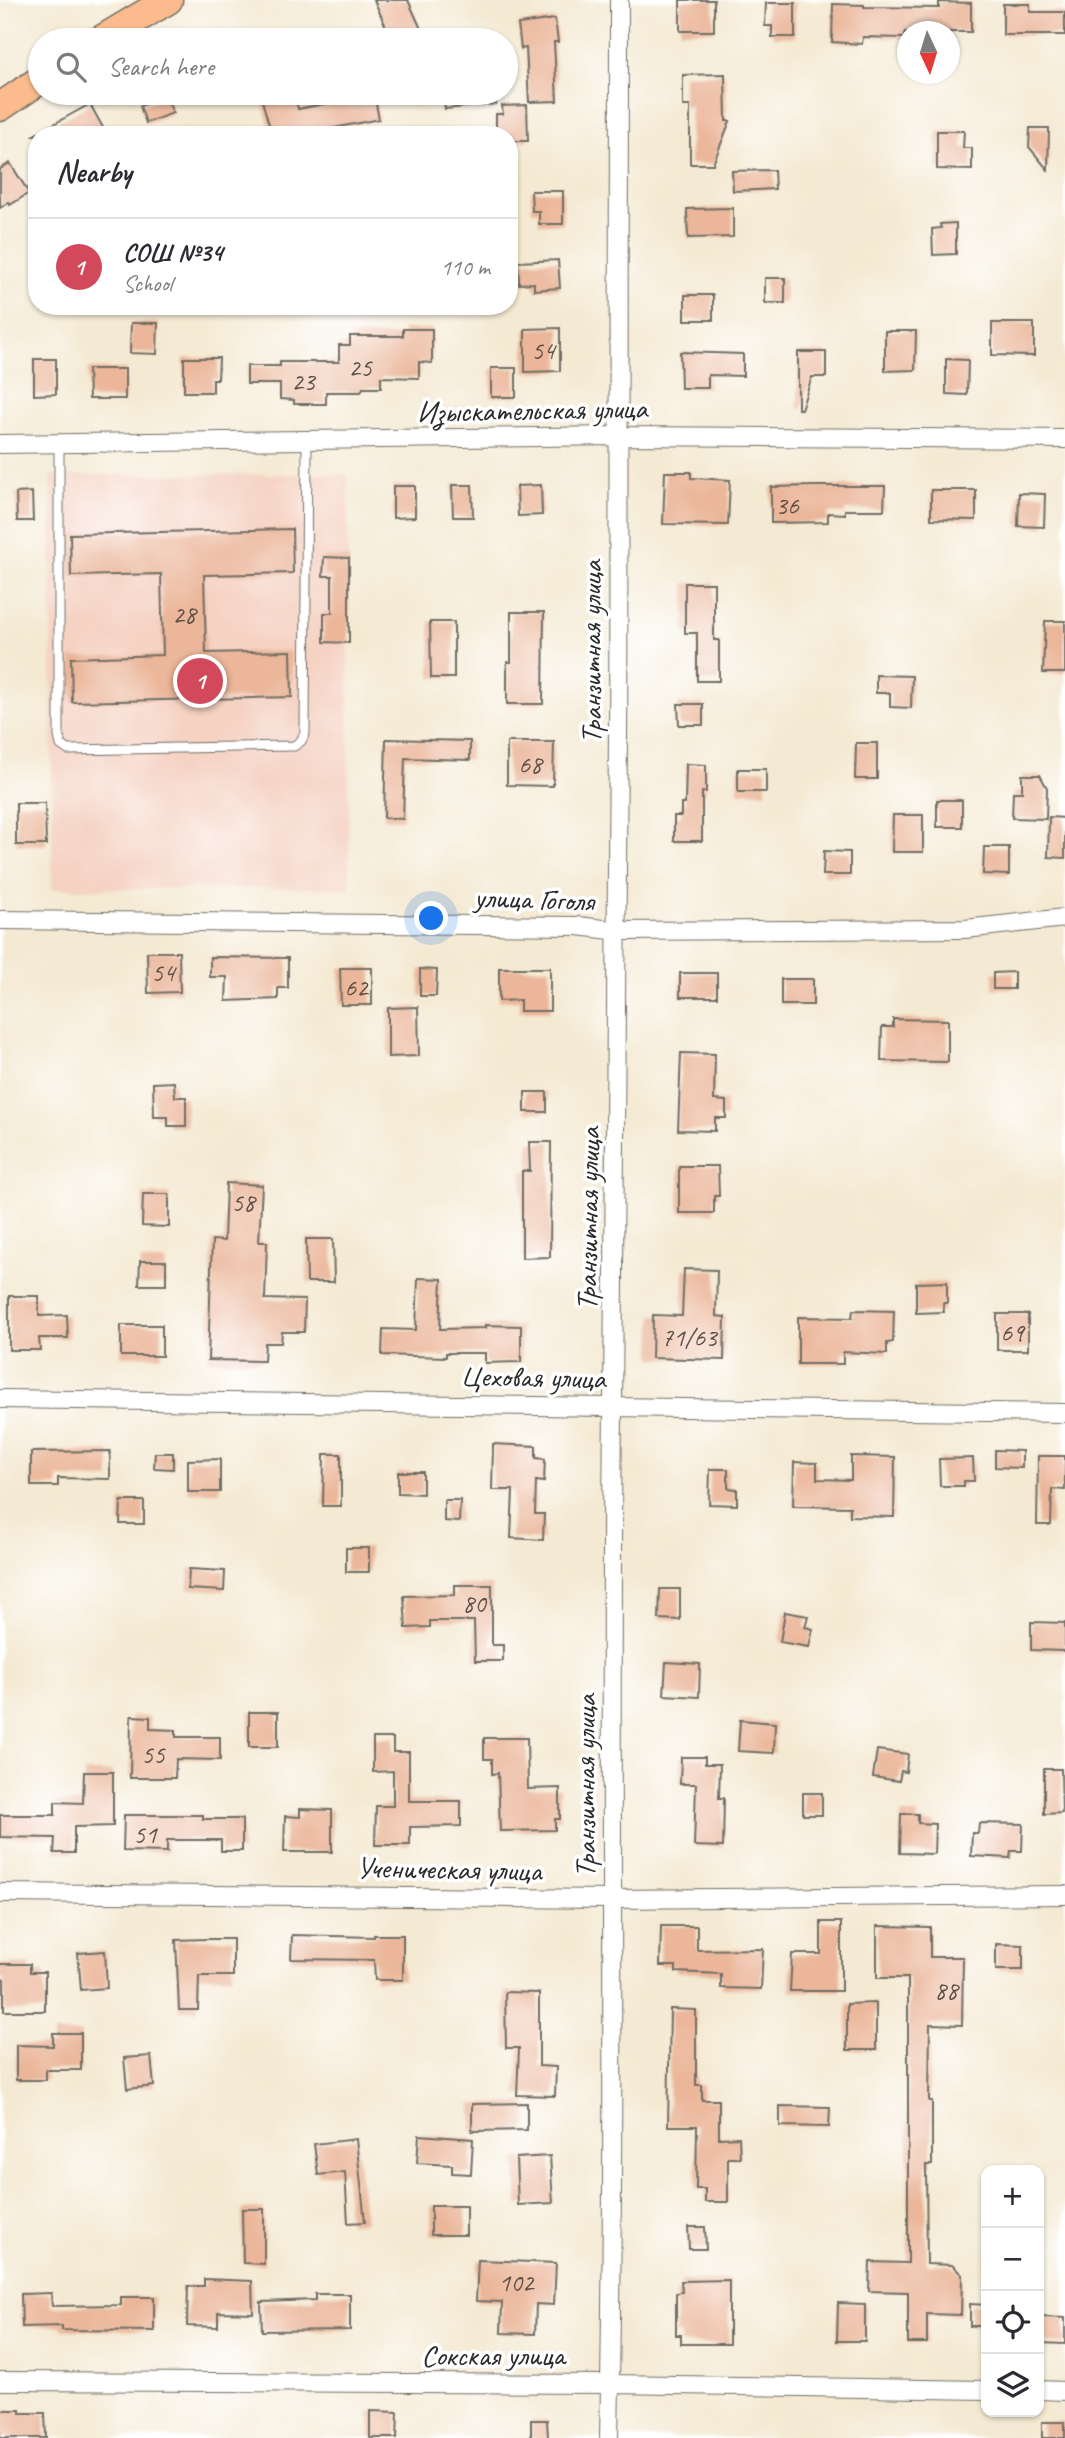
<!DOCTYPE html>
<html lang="en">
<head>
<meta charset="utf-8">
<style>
	body { margin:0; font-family:Caveat,sans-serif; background:#f7f7f7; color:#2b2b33 }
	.controls { position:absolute; right:21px; bottom:21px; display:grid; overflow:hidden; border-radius:14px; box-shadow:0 2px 5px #0004 }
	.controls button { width:63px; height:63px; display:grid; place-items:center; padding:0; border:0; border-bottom:2px solid #e1e1e2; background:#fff; color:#2b2b33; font:35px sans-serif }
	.compass { position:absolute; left:897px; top:21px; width:63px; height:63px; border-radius:50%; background:#fff; box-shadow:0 2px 5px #0004; rotate:176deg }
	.you { position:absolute; left:432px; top:919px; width:24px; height:24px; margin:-18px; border:5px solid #fff; border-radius:50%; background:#1a73e8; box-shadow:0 0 0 10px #1a73e833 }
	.badge { display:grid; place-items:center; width:46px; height:46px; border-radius:50%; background:#d1495b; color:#fff; font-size:23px; font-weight:700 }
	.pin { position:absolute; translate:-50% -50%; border:4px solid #fff; box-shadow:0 2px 7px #0006 }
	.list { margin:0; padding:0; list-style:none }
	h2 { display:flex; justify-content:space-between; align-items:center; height:91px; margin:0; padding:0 28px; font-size:30px }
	h2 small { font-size:23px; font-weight:400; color:#7c7c81 }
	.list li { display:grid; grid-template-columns:46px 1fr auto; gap:21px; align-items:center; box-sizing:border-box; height:98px; padding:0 28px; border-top:2px solid #e1e1e2 }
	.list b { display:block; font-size:26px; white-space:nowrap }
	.list p { margin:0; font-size:23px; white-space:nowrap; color:#7c7c81 }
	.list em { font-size:23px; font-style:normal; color:#7c7c81 }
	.icon { flex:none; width:38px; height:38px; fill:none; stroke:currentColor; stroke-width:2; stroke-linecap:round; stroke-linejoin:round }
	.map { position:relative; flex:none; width:1065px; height:2438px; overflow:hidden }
	.search { position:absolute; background:#fff; box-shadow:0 2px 5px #0004; left:28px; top:28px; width:490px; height:77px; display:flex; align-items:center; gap:18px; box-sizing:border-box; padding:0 24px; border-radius:38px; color:#7c7c81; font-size:26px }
	.panel { position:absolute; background:#fff; box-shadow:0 2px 5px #0004; left:28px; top:126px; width:490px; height:189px; border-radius:28px }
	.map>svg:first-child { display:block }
	.built { fill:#f5d2c2 }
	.building { fill:#ebb699 }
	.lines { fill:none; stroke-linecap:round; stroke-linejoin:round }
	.lane-casing { stroke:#716e65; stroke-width:11 }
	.street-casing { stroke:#716e65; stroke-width:20 }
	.primary-casing { stroke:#716e65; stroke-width:31 }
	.lane { stroke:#fff; stroke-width:9 }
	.street { stroke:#fff; stroke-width:18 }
	.primary { stroke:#fbbb8d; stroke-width:28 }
	.labels { text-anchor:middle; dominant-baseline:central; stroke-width:7; stroke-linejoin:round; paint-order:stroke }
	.number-label { font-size:26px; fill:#5b4e46 }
	.street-label { font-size:30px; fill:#2b2b2b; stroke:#fff }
</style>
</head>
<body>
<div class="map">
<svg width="1065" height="2438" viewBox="0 0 1065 2438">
	<rect width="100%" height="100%" fill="#fff"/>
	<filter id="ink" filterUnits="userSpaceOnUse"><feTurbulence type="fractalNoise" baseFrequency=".0143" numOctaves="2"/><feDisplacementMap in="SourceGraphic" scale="14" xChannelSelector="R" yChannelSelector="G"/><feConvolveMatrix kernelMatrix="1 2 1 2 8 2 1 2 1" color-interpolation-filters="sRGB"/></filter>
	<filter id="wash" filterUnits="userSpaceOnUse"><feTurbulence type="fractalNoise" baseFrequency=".00686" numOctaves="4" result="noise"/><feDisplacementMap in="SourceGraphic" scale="28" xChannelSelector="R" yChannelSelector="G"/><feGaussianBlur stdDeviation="1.57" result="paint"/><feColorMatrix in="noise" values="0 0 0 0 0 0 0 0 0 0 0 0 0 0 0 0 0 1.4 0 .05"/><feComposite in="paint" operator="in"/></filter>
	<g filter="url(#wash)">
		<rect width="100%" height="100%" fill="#f4e9d2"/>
		<path class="built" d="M348 474 349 888 52 889 51 475Z"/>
		<g id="blocks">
			<path class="building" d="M374 0H408L426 40H392Z
				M680 0H714V31H680Z
				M939 2 971 3V32H905V38L863 37 862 44 832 42 833 4 864 5V7L939 8Z
				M766 3H795V37H772V26H765Z
				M1003 4H1030V12H1065V35H1003Z
				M555 19 558 42H554L557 101 529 102 526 48 521 49 518 24Z
				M725 74 726 121H730L713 164H690V106H683V75Z
				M277 93H294L298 109 374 94 379 119 299 135H272L261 97Z
				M443 93H496V104L445 109Z
				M166 96 173 113 146 123 140 106Z
				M90 104 107 135H34Z
				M527 105 528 141H509V135H496V114H503L502 106Z
				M1030 128H1049L1048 170 1029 147Z
				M937 131H964L963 148H972V170L937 169Z
				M10 163 29 193 10 205 9 202 0 208V169Z
				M774 170 775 189 733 191 732 171Z
				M531 191H563V224H539V211H532Z
				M733 208V237L688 238 687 209Z
				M956 223V254L933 255 932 229 941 228 940 224Z
				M558 260 560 288 534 290V283L519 284 518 262Z
				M765 278H785V303H765Z
				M685 295H713V320H685Z
				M131 323H158L157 354 130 353Z
				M992 323H1034V356L992 355Z
				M560 328V371L525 372V329Z
				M403 329H432V363L419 362V378L381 377V388H363L361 392H326V404H294V400L280 399V384H247V366H280V362H339V345H350V336H403Z
				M885 331H916L915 370 885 371Z
				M680 352 743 354V376L708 375V388H681Z
				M798 352H826V377H812L801 409H798Z
				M184 358H219L218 379H213V392H184Z
				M34 359H56V394L34 395Z
				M946 359 968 360 967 395 946 394Z
				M491 368H516V397H491Z
				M88 369H125V399H89Z
				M665 472H691V478L730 480 728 525 663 524Z
				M452 485H472L473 517H453Z
				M541 485 542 515 518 516 517 486Z
				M393 486H415V517L393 518Z
				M815 486H885L884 510H845V514L828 513V522L771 523V487Z
				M931 490H976V520L931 519Z
				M32 492 33 521H17L16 493Z
				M1019 493 1045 494 1044 527 1018 526Z
				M292 529 293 573 204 575 206 653 291 651 292 697 72 702 71 658 163 655 161 574 71 576 70 534Z
				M324 557 349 558V643L324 642V613H332V576H323Z
				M685 583H714V640H719V681H697V633H685Z
				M511 612H544L543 704H507V662H511Z
				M1045 621H1065V673H1043Z
				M430 622H454V678H431Z
				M876 675 912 676 911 708 890 707V693H876Z
				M678 704H703V725H679Z
				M386 739 470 741V760L405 758 403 819 384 818Z
				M507 742H554L553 786 507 785Z
				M856 743H877V779H855Z
				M686 764 706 765V792H702V841H674V816H681V804H685Z
				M738 769H766V792H738Z
				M1022 775H1040L1047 788 1046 819 1012 818 1013 792H1022Z
				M937 800H962V827H937Z
				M16 803H45L46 845H16Z
				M893 815H923V852H892Z
				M1049 817 1065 818V858L1048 857Z
				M984 847H1009V875L983 874Z
				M824 851 850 852V875H823Z
				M147 952H179L180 992 148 993Z
				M210 957 288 958V988H278V999L226 1001 227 977H210Z
				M340 968H372V1005H341Z
				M499 968H550V1011H520V1000L499 1001Z
				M420 969 437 970 436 996H420Z
				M1014 972V989H993V973Z
				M680 973H717V997H680Z
				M781 979H813V1005H781Z
				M418 1007 419 1056 388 1057V1008Z
				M893 1019 948 1020V1062L881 1061 882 1027H893Z
				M681 1053 715 1054 714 1100 726 1101V1118H715V1131L678 1130Z
				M174 1082 175 1097H186V1126H168V1117H154L153 1083Z
				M525 1092H547V1112H525Z
				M529 1142H551L550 1257 522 1258V1171H530Z
				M679 1166H718L719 1196H714V1213H679Z
				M226 1183 262 1185 259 1242H267L265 1299 305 1300 304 1332H282L281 1343H265L264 1361 208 1360 212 1240 224 1241Z
				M143 1194H169V1227L142 1226Z
				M306 1239H333L334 1282H307Z
				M140 1261H166V1285H139Z
				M684 1269 717 1270 716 1316 725 1317 724 1360 652 1358 653 1315 682 1316Z
				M418 1278 442 1279 440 1329 485 1328V1325L521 1326V1362L485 1363V1353H446V1357L382 1355 383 1329 416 1330Z
				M947 1282V1303H943L944 1312 916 1313V1283Z
				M9 1296H39V1316L67 1315 68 1338H39L40 1350H9Z
				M853 1310 894 1311 893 1342 887 1343V1354L843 1352V1364H798V1317L852 1318Z
				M997 1314H1028V1350H997Z
				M121 1325H162V1356H121Z
				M493 1444 536 1446V1458L545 1459 544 1482 536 1481 535 1514H544L543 1540 511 1538 513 1490H492Z
				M995 1450 1022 1451V1468L995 1467Z
				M110 1451V1479L58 1478V1486H31V1452Z
				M155 1453H173V1469L154 1468Z
				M324 1454H341V1506H323Z
				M851 1456 895 1457 894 1517 850 1516V1507L793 1506 794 1462 817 1463V1479L851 1480Z
				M1038 1456H1065V1490L1052 1489 1051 1525H1037Z
				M973 1458 974 1481H964V1486H940L939 1459Z
				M220 1459V1492H188V1460Z
				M710 1469H728V1488L737 1489V1505L709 1504Z
				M398 1472H423V1494L398 1493Z
				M444 1500H460L459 1522 444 1521Z
				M121 1501H144V1524H120Z
				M346 1548H369V1572H346Z
				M189 1569 225 1571 224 1591 188 1589Z
				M455 1585H492V1645H503V1661H475L474 1621H430V1627L406 1628 404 1596 455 1595Z
				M660 1589H680V1620L659 1619Z
				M785 1612 808 1616 805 1627 813 1629 809 1647 780 1642Z
				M1031 1622 1065 1623V1651L1031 1650Z
				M666 1662 700 1664 699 1697 664 1695Z
				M249 1712H278V1747H249Z
				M131 1716 150 1717V1729L176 1730V1737H220V1760L176 1759 175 1778H130Z
				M740 1720 775 1723 774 1753 738 1751Z
				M373 1738H393V1752H409V1801H461V1826L410 1827V1845H375L376 1806H393V1771L373 1772Z
				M484 1738H527L528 1789 560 1788V1819H555V1830L500 1831 498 1773 492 1774V1759H484Z
				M877 1750 908 1754 906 1772 901 1771 899 1781 873 1777Z
				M681 1757H705V1764H720L719 1798H724L723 1847 694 1846 696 1784H680Z
				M1044 1769H1061L1062 1813 1044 1814Z
				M84 1772H113V1826L74 1827V1853H54L55 1838 0 1837V1815H55V1802L83 1803Z
				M803 1793H822V1815H803Z
				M300 1809 332 1810V1852H284L285 1816 300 1817Z
				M901 1814H918V1823L935 1824 934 1854 900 1853Z
				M124 1815H203V1819H242V1851H221V1840H167V1852L123 1851Z
				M979 1823 1023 1824 1022 1851H1011L1010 1858 971 1856 972 1833H978Z
				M821 1922H841V1991H790L792 1954H821Z
				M661 1926H697V1950L763 1949 761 1989 721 1988V1974L676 1972V1966H660Z
				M877 1926 930 1927V1957H963L962 2025 930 2024 929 2101H932V2165H926L927 2264 952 2265 962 2275 961 2315 927 2314V2343H908V2292L869 2291 870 2262 908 2263V1978H877Z
				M292 1935 374 1937V1935H403V1980H375L374 1960 291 1959Z
				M207 1939H233V1976H199L198 2010H179L176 1940Z
				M996 1944 1023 1945V1970H996Z
				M105 1951 107 1988 81 1990 78 1953Z
				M0 1964H30V1972H45V2011H4V1979L0 1978Z
				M505 1992 539 1993V2066L556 2067 555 2096 517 2095 519 2048H506Z
				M876 2003V2050H847V2004Z
				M670 2009 696 2010V2085H702V2100H719V2138L739 2137 740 2158H728V2202H705V2189H696L697 2126H668Z
				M53 2033H81V2070H46V2080H16V2045L53 2046Z
				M151 2056 154 2086 127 2089 124 2058Z
				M527 2103V2130L472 2131V2104Z
				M780 2106 830 2107 829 2127 780 2126Z
				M419 2135 473 2139 471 2174 452 2173V2165L417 2163Z
				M356 2139 365 2222 348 2223 345 2172 318 2175 314 2144Z
				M550 2156 553 2203 518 2205 516 2158Z
				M431 2206H466V2235H431Z
				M242 2209H264V2264L243 2263Z
				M688 2227H705L706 2249H689Z
				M478 2260 556 2263 554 2305 536 2304 535 2334 501 2333 502 2302 476 2301Z
				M204 2279 252 2281 253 2313 218 2312V2327L187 2326 188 2286H204Z
				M729 2280V2344H681V2335H676V2293L682 2292 681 2281Z
				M51 2293 52 2306 121 2305V2297H154V2331L62 2330V2326L22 2327 21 2294Z
				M315 2294H350V2330L262 2331 261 2302 315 2300Z
				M838 2303 865 2304V2341H837Z
				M970 2304 986 2305V2326H970Z
				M1039 2317 1065 2318V2344L1039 2343Z
				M0 2410H20V2413H45L46 2438H0Z
				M370 2411 398 2412 397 2438H370Z
				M531 2420H547L548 2438H531Z
				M1042 2422H1065V2438H1042Z"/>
		</g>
	</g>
	<g filter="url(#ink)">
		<use href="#blocks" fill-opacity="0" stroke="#716e65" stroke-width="2"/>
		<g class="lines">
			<defs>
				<path id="lane" d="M59 443V736L61 745 68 750 294 746 301 741 305 733 307 441"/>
				<path id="street" d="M0 444 619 436 1065 439
					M0 920 578 926 619 931 965 929 1065 918
					M0 1399 1065 1413
					M0 1893 613 1899 1065 1895
					M0 2381 610 2384 986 2390
					M1039 2390 1065 2391
					M609 2438C616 2095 609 1752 613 1409 619 939 619 470 619 0"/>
				<path id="primary" d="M101 40 168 0
					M0 107 40 80"/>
			</defs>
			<use href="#lane" class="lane-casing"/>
			<use href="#street" class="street-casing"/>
			<use href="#primary" class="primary-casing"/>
			<use href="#lane" class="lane"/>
			<use href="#street" class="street"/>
			<use href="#primary" class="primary"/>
		</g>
	</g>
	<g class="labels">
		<g class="number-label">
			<text x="543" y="350">54</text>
			<text x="360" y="367">25</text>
			<text x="303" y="381">23</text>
			<text x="787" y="505">36</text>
			<text x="184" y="614">28</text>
			<text x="530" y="764">68</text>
			<text x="163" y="972">54</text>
			<text x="356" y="987">62</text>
			<text x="243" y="1202">58</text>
			<text x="1012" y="1332">69</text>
			<text x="689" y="1337">71/63</text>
			<text x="474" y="1603">80</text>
			<text x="153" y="1754">55</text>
			<text x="145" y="1834">51</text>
			<text x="946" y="1990">88</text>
			<text x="516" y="2282">102</text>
		</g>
		<g class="street-label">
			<text transform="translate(532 410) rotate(-1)">Изыскательская улица</text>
			<text transform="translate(591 652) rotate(-90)">Транзитная улица</text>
			<text transform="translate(534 899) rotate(2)">улица Гоголя</text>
			<text transform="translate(588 1219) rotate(-89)">Транзитная улица</text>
			<text transform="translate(533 1377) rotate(1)">Цеховая улица</text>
			<text transform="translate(585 1786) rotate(-90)">Транзитная улица</text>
			<text transform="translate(449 1869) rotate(1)">Ученическая улица</text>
			<text x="493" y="2355">Сокская улица</text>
		</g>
	</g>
</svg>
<div class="controls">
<button>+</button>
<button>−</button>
<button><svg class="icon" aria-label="locate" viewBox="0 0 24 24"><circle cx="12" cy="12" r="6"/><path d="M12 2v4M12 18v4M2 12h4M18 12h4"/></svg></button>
<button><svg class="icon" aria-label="layers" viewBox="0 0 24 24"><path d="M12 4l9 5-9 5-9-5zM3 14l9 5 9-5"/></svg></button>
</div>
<svg class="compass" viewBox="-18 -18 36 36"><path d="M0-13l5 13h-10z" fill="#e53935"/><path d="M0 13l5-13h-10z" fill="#7c7c81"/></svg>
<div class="you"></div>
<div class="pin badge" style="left:200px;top:681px">1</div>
<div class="search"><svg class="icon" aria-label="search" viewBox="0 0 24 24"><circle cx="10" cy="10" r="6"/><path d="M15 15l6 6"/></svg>Search here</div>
<section class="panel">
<h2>Nearby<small></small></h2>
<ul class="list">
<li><span class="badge">1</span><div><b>СОШ №34</b><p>School</p></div><em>110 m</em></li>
</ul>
</section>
</div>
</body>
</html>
